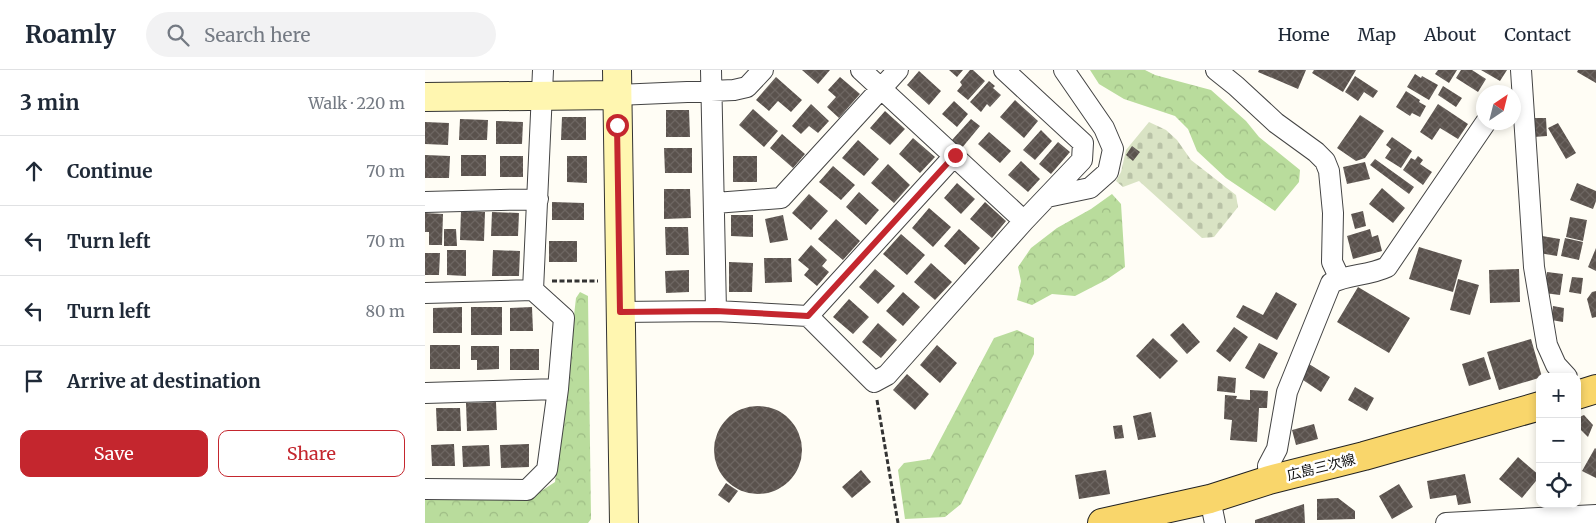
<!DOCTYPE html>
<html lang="en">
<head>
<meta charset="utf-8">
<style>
	body { margin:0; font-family:Merriweather,"Noto Sans JP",serif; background:#f2f2f3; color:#1f2937 }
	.controls { position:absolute; right:15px; bottom:15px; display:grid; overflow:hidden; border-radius:10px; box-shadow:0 2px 8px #0003 }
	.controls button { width:45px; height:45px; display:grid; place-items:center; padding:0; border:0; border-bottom:1px solid #e0e1e3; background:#fff; color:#1f2937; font:25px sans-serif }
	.compass { position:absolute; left:1051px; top:15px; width:45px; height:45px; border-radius:50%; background:#fff; box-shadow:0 2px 8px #0003; rotate:35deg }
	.stop { position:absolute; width:15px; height:15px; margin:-11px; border:4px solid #c4262e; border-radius:50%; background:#fff }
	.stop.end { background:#c4262e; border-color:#fff; box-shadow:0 1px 5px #0008 }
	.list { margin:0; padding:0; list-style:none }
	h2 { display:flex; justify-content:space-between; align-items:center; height:65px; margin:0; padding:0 20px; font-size:21px }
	h2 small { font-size:16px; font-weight:400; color:#747a83 }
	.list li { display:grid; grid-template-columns:32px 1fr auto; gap:15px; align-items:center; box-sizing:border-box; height:70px; padding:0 20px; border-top:1px solid #e0e1e3 }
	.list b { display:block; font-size:19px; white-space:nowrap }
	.list em { font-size:16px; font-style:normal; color:#747a83 }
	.actions { display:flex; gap:10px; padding:15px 20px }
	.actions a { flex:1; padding:11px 0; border:1px solid #c4262e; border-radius:10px; text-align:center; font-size:18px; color:#c4262e }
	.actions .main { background:#c4262e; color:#fff }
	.icon { flex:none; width:28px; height:28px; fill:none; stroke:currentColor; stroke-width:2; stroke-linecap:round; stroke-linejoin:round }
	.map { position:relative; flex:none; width:1171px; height:453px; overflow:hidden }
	header { display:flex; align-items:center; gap:30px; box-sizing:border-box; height:70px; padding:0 25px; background:#fff; border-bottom:1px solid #e0e1e3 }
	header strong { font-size:24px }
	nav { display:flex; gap:28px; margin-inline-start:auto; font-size:18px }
	.search { width:350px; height:45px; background:#f2f2f3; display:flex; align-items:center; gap:12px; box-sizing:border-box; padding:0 18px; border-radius:28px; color:#747a83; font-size:19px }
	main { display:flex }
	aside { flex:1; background:#fff }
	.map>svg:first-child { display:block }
	.forest { fill:url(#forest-crowns) }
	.cemetery { fill:url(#cemetery-stones) }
	.building { fill:url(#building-cross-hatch) }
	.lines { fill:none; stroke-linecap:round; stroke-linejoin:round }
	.street-casing { stroke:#444; stroke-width:22 }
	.secondary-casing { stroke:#333; stroke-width:30 }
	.primary-casing { stroke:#222; stroke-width:30 }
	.path { stroke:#333; stroke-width:3; stroke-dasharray:5 2.5; stroke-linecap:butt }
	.street { stroke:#fff; stroke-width:20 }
	.secondary { stroke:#fff6b0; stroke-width:28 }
	.primary { stroke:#f9d66b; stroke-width:28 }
	.route { stroke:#c4262e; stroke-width:6 }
	.labels { text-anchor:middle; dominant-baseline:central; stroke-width:5; stroke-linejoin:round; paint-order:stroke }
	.street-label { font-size:14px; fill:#111; stroke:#fff }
</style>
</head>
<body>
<header>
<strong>Roamly</strong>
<div class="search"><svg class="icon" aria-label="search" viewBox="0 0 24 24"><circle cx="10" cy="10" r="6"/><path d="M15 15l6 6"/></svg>Search here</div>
<nav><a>Home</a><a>Map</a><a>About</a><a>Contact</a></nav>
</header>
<main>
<aside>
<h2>3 min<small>Walk · 220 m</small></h2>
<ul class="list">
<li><svg class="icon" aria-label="ahead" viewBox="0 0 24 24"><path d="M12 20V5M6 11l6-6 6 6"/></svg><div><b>Continue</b></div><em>70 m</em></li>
<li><svg class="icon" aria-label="left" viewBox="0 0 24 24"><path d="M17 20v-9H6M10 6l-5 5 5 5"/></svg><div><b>Turn left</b></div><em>70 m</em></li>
<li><svg class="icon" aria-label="left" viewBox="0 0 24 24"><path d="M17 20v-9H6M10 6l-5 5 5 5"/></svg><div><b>Turn left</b></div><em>80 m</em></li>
<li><svg class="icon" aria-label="arrive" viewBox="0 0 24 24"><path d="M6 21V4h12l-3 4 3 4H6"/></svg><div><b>Arrive at destination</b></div></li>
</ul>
<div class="actions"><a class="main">Save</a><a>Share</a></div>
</aside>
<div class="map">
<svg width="1171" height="453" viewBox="0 0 1171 453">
	<defs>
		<pattern id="forest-crowns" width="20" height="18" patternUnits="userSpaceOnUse" patternTransform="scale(1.25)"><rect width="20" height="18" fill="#b9dc9c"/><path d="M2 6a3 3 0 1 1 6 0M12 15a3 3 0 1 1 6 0" fill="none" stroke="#9ebc85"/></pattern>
		<pattern id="cemetery-stones" width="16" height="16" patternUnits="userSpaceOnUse" patternTransform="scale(1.25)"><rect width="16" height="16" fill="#d9e3c4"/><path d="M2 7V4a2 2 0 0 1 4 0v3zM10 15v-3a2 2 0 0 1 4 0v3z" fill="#b9c2a7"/></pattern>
		<pattern id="building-cross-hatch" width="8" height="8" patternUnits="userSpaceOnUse" patternTransform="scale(1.25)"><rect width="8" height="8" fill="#5a524d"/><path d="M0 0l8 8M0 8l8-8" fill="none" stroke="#6d6662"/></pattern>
	</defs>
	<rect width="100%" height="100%" fill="#fffdf5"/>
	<path class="forest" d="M665 0H720L730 5 786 20 821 51 834 67 875 100 874 112 850 141 801 108 772 81 763 59 750 46 699 29 674 14Z
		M687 124 696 134 700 197 681 210 650 226 627 224 607 235 592 230 596 211 593 197 606 178 632 158 666 139Z
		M155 222 163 226 166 449 163 453H0V430L104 429 130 412 151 228Z
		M592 260 609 268V284L536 434 520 447 480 449 473 400 479 393 505 389 569 268Z"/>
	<path class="cemetery" d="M724 52 741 60 752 70 766 90 811 125 813 137 789 167 777 168 714 111 698 117 691 111 696 102 701 80Z"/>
	<path class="building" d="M377 0H405L393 14Z
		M524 0H538L532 7Z
		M545 0H548L560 11 543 30 532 21 537 15 535 12Z
		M834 0H881L873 19 833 2Z
		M889 0H931L918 22 887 3Z
		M1013 0H1032L1024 13 1010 4Z
		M1036 0H1047L1061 9 1053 22 1031 8Z
		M1056 0H1082L1075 11Z
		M1153 0H1171V13L1152 2Z
		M494 1 516 21 504 35 482 15Z
		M990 4 996 8 997 6 1013 15 1004 30 982 17Z
		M930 6 953 21 948 28 939 22 933 31 920 22Z
		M351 7 377 30 366 42 353 31 344 41 331 30Z
		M415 7 435 24 414 48 402 37 411 27 403 20Z
		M564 11 570 16 568 18 576 25 565 37 562 34 556 42 545 32Z
		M1018 16 1037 28 1031 37 1013 25Z
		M981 21 995 30 994 32 1001 36 995 47 987 43 985 46 971 37Z
		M590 30 613 51 599 68 575 47Z
		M529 31 543 44 532 57 517 44Z
		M386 34 404 51 393 63 384 56 376 64 367 56Z
		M1013 34 1043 54 1033 69 1015 58 1007 70 995 62Z
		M328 39 353 61 339 77 314 55Z
		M241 40H264L265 67H241Z
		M460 41 480 59 465 75 445 58Z
		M935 45 959 61 940 88 931 91 912 78Z
		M137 47H161V70H136Z
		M1108 48H1121L1122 66 1109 67Z
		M35 49 63 50 62 70H34Z
		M546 49 555 56 536 79 527 70Z
		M71 51 98 52 97 74H71Z
		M0 52 24 53 23 75 0 74Z
		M1133 53 1151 83 1141 89 1123 58Z
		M616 60 627 71 610 90 598 80Z
		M564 62 586 81 575 93 553 74Z
		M357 64 380 84 368 98 345 78Z
		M967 67 987 81 976 98 960 88 966 79 961 75Z
		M488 68 510 87 495 103 474 84Z
		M433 70 454 89 439 106 417 88Z
		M633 72 645 82 626 104 614 94Z
		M707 76 715 82 708 91 701 85Z
		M239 78H267V103H240Z
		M0 85 25 86 24 108H0Z
		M36 85H61V106H36Z
		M75 86H98V107H75Z
		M142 86H162V113L142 112Z
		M308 86H332V112H308Z
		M993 86 998 90 995 94 1007 102 998 115 978 100 986 88 990 90Z
		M950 89 989 117 984 124 945 95Z
		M596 91 615 109 603 122 583 105Z
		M940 92 945 109 922 114 918 97Z
		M463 94 485 115 469 133 446 113Z
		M408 96 430 115 416 130 394 112Z
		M532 113 550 129 536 144 519 128Z
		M1152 113 1171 121V131L1168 139 1145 130Z
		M957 118 980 138 968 153 944 134Z
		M239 119H265L266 148 239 149Z
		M434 122 454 140 441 155 421 137Z
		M384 124 403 141 386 160 367 143Z
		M127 132 159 133V150H127Z
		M560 132 581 151 567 168 545 149Z
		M504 138 526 157 508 177 487 158Z
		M36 141 60 142 59 171 35 170Z
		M938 141 941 156 930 159 926 144Z
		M67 142 94 143 93 166H66Z
		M0 143 18 144 17 175H4V162H0Z
		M306 145H328V167L306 166Z
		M358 145 363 170 345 173 340 149Z
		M1145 147 1162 150 1158 171 1141 167Z
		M411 149 435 171 418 190 393 169Z
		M240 157H263L264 185H241Z
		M19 159H31L32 176H19Z
		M534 159 555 178 540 195 519 176Z
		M945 159 947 167 953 165 957 181 928 189 922 166Z
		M476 164 500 185 482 205 458 184Z
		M1117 166 1135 169 1132 186 1114 183Z
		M1140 168 1158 172 1154 190 1136 186Z
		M124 171H152V192H124Z
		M386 175 402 190 397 196 404 202 392 216 379 205 384 199 373 190Z
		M994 177 1037 190 1028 222 984 209Z
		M1171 178V201L1163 197Z
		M22 180H41V206L22 205Z
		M68 180 95 181 94 206H67Z
		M0 183H15L14 205H0Z
		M339 188H366L367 212 340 213Z
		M304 192 328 193 327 222H304Z
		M506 193 527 212 510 230 489 212Z
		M450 199 470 216 453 234 434 217Z
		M1094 199 1095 232 1065 233 1064 200Z
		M264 200V222L241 223 240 201Z
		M1122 202 1138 204 1135 225 1119 223Z
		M1147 207 1158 208 1156 224 1144 222Z
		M1033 209 1054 215 1045 245 1025 240Z
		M933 217 985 248 964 283 912 252Z
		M1171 221V247L1167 248 1162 229 1167 222Z
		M478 222 495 237 478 256 461 241Z
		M851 222 872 234 852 270 811 247 818 235 838 245Z
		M424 229 444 247 428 264 408 247Z
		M1128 236 1139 238 1138 252 1126 250Z
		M37 237V263H8V238Z
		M46 237H77V265H46Z
		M107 237 108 261H85V238Z
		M453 253 472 270 456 288 437 272Z
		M758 253 775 272 762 284 745 265Z
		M809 257 823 267 805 292 791 281Z
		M728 268 753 291 735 309 711 286Z
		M1106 269 1117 307 1074 320 1062 282Z
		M834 273 853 283 839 309 820 298Z
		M5 275H35V299H5Z
		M512 275 532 293 515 313 495 295Z
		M46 276H74V299L52 300V290H46Z
		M85 279H114V300H85Z
		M1059 287 1066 309 1044 316 1037 294Z
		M884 294 905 307 896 322 875 308Z
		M482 304 504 324 490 340 468 320Z
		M793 306 811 308 810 323 792 321Z
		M930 317 949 328 942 341 923 330Z
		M825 320 843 321 842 338H834L832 372 805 370 807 350 799 349 800 325 812 326 811 329 825 330Z
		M71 332 72 360 42 361 41 333Z
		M289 380a44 44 0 1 1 88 0a44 44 0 1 1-88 0Z
		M11 338H35L36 361H12Z
		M726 342 731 367 713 370 708 346Z
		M1159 345 1168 355 1163 367 1152 356V348Z
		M889 354 893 369 871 375 867 360Z
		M697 355 699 368 690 369 688 356Z
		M29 374 30 396H7L6 375Z
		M104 374V397L76 398 75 375Z
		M64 375 65 396 38 397 37 376Z
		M1170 378 1171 379V408L1157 401Z
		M1093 387 1115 406 1097 428 1074 409Z
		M436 400 446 412 427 428 417 417Z
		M681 400 685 424 654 429 650 405Z
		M1040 404 1046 433 1033 435 1031 425 1005 429 1002 411Z
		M301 413 313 421 304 433 293 425Z
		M974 414 988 437 967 449 954 426Z
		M913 428 930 441V449L892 450V429Z
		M879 434 880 453H830V450Z"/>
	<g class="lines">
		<defs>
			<path id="street" d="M286 0 291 241
				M436 0 599 151
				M791 0 811 16 851 53 891 82 900 91 904 101 908 143 907 192 915 209
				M1096 0 1109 197 1122 275 1131 295 1142 307
				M192 25 309 20 322 17 338 0
				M530 85 383 246 449 312 462 305 599 151 657 90 658 73 579 0
				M622 127 665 118 683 102 688 79 679 58 639 0
				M0 132 113 129
				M290 133 356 128 473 0
				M0 223 108 220
				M195 242 291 241 383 246
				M0 323 133 319
				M844 410 843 396 852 379 862 322 906 213C923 204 943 206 962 197L1061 52
				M0 419 102 420 122 400 133 319 139 248 108 220 118 0
				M785 429 790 453
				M1021 453 1171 445"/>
			<path id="secondary" d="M192 0 199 453
				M0 27 192 25"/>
			<path id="primary" d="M1152 325 1171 319
				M677 453 785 429 844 410 939 386 1115 336"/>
		</defs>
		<use href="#street" class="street-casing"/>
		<use href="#secondary" class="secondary-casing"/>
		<use href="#primary" class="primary-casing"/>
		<path class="path" d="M127 211H173
			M452 330 473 453"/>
		<use href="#street" class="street"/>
		<use href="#secondary" class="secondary"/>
		<use href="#primary" class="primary"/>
	</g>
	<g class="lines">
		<path class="route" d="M192 55 195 242 291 241 383 246 530 85"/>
	</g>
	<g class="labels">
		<g class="street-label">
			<text transform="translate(896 397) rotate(-14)">広島三次線</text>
		</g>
	</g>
</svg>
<div class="controls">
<button>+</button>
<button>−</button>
<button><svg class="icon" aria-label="locate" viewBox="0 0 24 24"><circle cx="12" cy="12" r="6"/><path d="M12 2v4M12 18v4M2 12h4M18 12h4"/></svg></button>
</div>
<svg class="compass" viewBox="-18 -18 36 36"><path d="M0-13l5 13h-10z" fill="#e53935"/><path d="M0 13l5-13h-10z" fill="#747a83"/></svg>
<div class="stop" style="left:192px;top:55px"></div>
<div class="stop end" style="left:530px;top:85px"></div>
</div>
</main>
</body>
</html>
